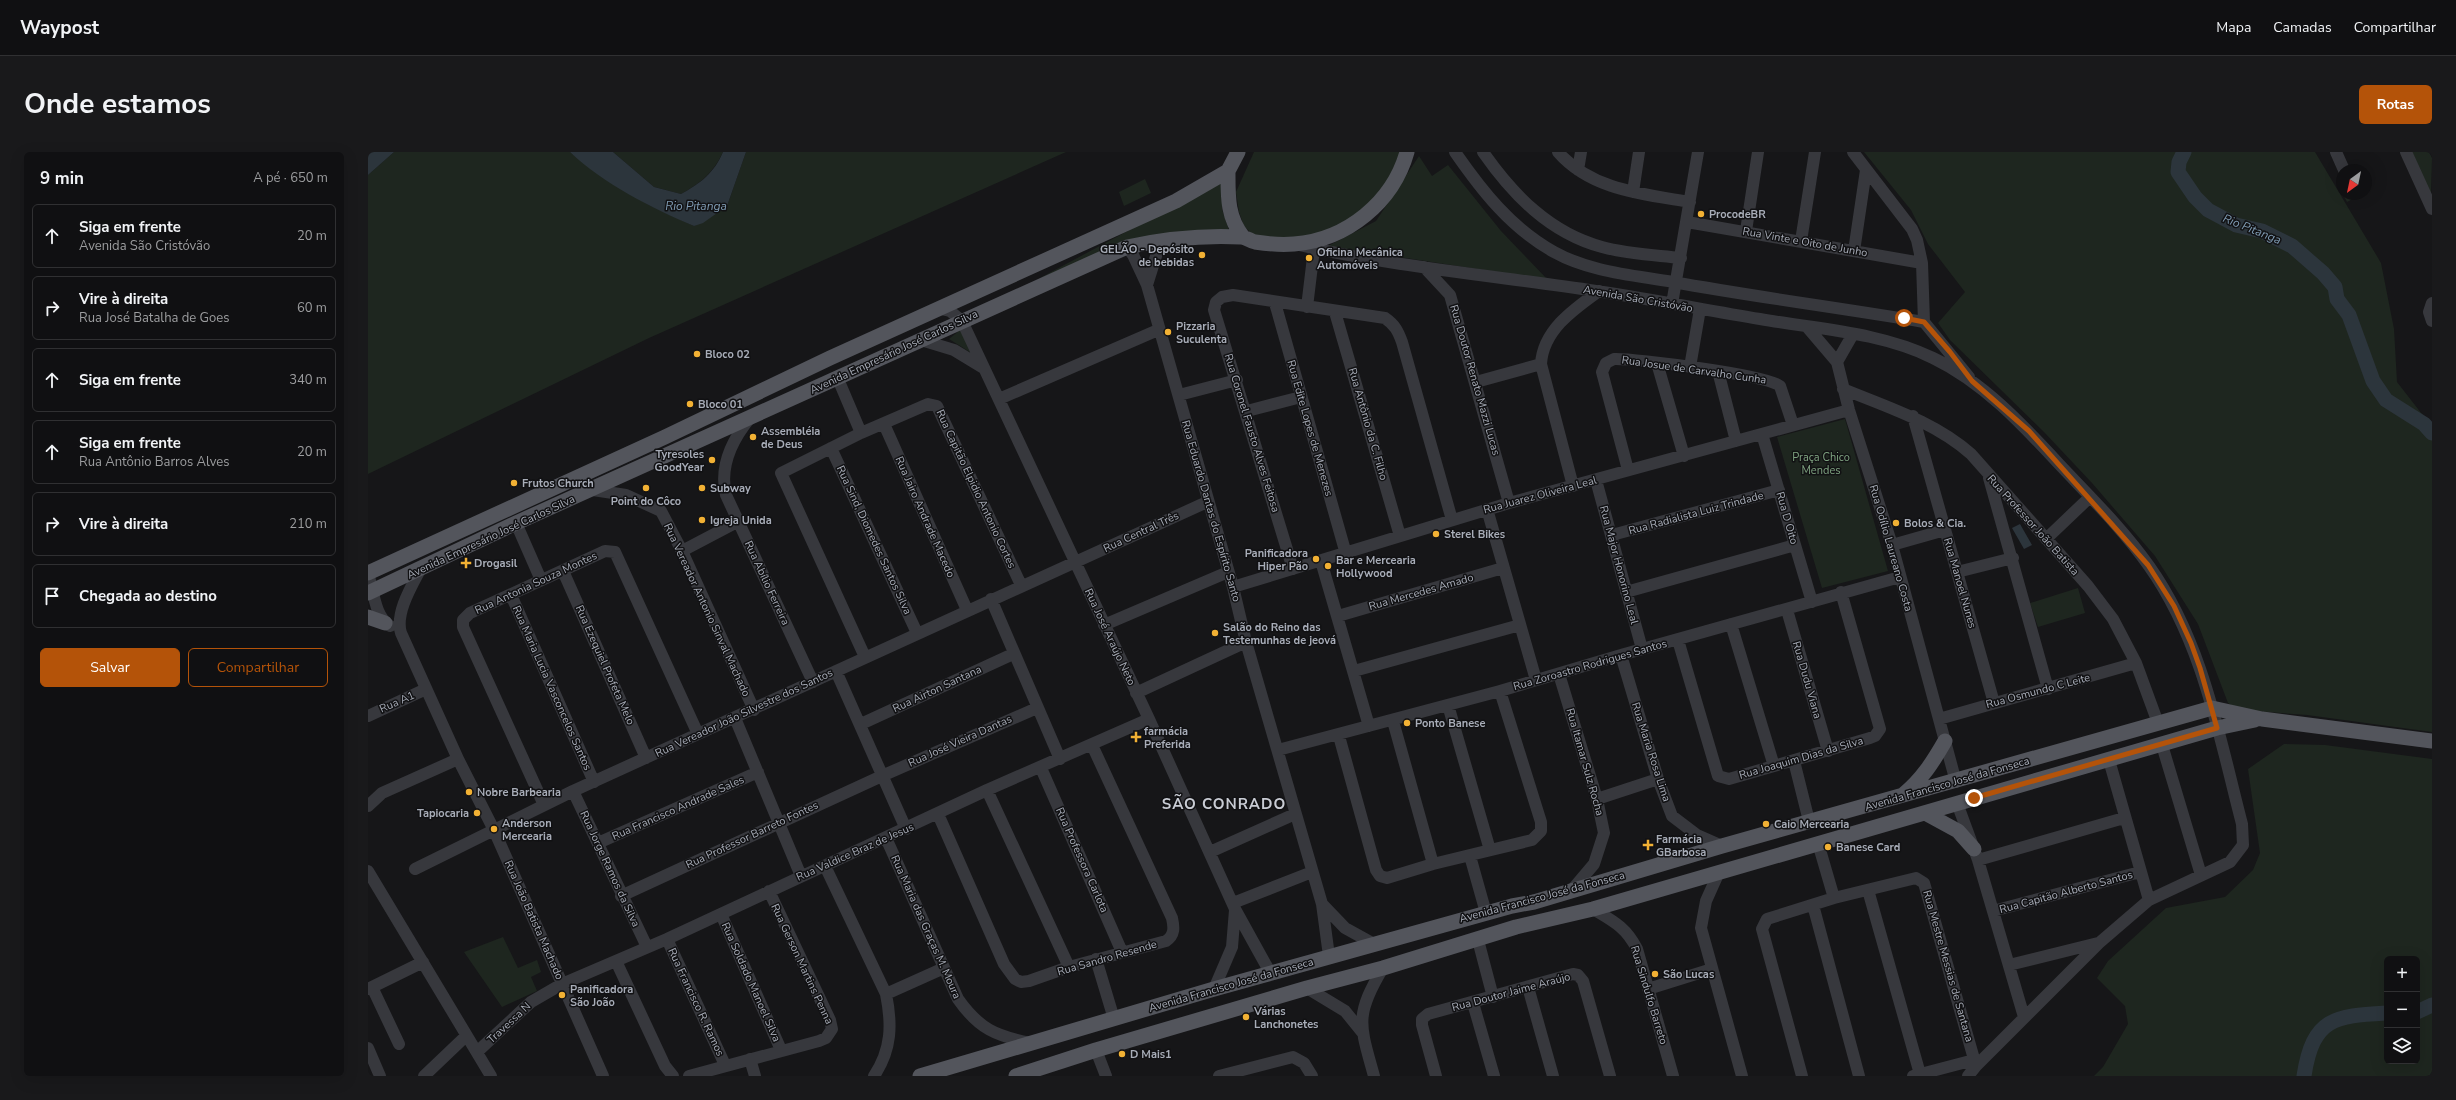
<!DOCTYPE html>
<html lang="pt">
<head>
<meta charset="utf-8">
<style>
	body { margin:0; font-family:"Nunito Sans",sans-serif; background:#19191b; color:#f1f3f6 }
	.controls { position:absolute; right:12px; bottom:12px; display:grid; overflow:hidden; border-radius:6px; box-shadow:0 4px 16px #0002 }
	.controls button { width:36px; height:36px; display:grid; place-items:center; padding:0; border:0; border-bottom:1px solid #303032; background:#101012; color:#f1f3f6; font:20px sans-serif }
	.compass { position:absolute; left:1968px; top:12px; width:36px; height:36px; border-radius:50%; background:#101012; box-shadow:0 4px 16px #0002; rotate:213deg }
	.stop { position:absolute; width:12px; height:12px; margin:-9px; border:3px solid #b45309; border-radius:50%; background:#fff }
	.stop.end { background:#b45309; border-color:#fff; box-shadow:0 1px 4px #0008 }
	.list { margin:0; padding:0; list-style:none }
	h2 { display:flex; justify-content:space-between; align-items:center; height:52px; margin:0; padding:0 16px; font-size:17px }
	h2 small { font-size:13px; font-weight:400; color:#9c9d9f }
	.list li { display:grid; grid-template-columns:26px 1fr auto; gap:12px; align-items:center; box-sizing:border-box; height:64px; margin:0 8px 8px; padding:0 8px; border:1px solid #303032; border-radius:6px }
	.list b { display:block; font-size:15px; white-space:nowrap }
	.list p { margin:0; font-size:13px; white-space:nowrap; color:#9c9d9f }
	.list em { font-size:13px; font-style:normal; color:#9c9d9f }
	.actions { display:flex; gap:8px; padding:12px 16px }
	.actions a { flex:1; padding:9px 0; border:1px solid #b45309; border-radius:6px; text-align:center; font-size:14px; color:#b45309 }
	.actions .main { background:#b45309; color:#fff }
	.icon { flex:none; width:22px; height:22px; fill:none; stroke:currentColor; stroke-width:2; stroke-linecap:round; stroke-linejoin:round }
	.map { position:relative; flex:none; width:2064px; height:924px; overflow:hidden; border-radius:6px }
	header { display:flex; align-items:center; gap:24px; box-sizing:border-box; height:56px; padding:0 20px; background:#101012; border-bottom:1px solid #303032 }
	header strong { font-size:19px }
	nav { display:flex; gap:22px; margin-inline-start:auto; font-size:14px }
	.intro { display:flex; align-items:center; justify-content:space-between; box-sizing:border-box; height:96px; padding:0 24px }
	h1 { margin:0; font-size:28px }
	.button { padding:10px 18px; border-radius:6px; background:#b45309; color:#fff; font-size:14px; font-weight:700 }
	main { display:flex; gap:24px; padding:0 24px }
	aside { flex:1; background:#101012; border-radius:6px; box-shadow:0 4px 16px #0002 }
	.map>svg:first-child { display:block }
	.green { fill:#1e261f; fill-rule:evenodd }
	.water { fill:#2c353c }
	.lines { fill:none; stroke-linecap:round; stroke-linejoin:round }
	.river { stroke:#2c353c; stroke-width:15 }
	.minor { stroke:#37383d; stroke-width:12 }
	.major { stroke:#53555c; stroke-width:15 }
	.route { stroke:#b45309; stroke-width:5 }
	.poi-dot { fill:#f2b134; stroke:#111113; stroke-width:1.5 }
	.labels { text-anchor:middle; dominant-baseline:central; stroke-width:3; stroke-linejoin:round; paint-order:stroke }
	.poi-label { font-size:11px; font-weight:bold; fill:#a8adb8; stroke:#111113; text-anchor:start }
	.street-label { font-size:11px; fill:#a8adb8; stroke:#111113 }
	.park-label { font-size:11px; fill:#7fa381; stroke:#111113 }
	.water-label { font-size:12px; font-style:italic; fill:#7f9bb3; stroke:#111113 }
	.district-label { font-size:15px; font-weight:bold; letter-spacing:1px; fill:#c9ccd4; stroke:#111113 }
</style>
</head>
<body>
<header>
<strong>Waypost</strong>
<nav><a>Mapa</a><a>Camadas</a><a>Compartilhar</a></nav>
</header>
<div class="intro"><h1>Onde estamos</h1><a class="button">Rotas</a></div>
<main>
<aside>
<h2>9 min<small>A pé · 650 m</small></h2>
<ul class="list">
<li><svg class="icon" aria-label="ahead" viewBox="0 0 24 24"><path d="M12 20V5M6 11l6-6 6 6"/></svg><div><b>Siga em frente</b><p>Avenida São Cristóvão</p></div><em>20 m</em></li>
<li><svg class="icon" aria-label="right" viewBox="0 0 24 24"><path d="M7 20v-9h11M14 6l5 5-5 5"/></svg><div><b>Vire à direita</b><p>Rua José Batalha de Goes</p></div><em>60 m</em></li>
<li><svg class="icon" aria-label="ahead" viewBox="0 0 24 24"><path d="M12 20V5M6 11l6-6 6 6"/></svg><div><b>Siga em frente</b></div><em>340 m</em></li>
<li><svg class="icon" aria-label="ahead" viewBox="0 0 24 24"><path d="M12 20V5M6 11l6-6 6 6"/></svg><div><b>Siga em frente</b><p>Rua Antônio Barros Alves</p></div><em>20 m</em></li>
<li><svg class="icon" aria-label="right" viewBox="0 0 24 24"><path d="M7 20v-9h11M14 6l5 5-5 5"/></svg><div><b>Vire à direita</b></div><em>210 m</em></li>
<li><svg class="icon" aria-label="arrive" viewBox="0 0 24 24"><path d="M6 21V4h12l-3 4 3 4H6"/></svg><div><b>Chegada ao destino</b></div></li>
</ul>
<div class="actions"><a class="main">Salvar</a><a>Compartilhar</a></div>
</aside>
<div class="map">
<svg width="2064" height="924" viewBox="0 0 2064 924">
	<rect width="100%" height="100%" fill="#161618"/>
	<path class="green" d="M26 0H202L241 29 281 53 326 74 359 54 378 0H698L281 186 0 322V23Z
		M245 0H355C345 21 333 31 313 42L286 35Z
		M886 0H1035L1016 41 976 72 930 88 885 83 876 74 871 60 868 40Z
		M1496 0H1947L2013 111 2026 177 2029 230 2064 275V580L1939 563 1872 558 1860 551 1830 472 1787 404 1724 331 1676 280 1582 188 1570 171 1597 140 1560 92 1543 58Z
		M2044 0H2061L2064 6 2063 43Z
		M1051 4 1064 24 1080 13 1133 79 1180 128 960 94 1008 69Z
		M777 27 783 41 756 54 751 40Z
		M855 28 854 57 862 81 755 93 670 127Z
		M1975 42H1994L1979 50Z
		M592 178 605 202 581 187Z
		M1477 267 1520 419 1454 436 1409 285Z
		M1710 436 1717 461 1670 475 1662 451Z
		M1916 592 1957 593 2064 607V924H1726L1735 915 1760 872 1757 854 1729 826 1740 809 1798 756 1857 745 1885 718 1892 701 1880 617ZM2019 807H2049V909H2019Z
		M135 785 150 816 169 808 173 820 163 825 169 839 134 855 96 800Z"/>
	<path class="water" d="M0 0H26L0 23Z
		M202 0H245L286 35 313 42C333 31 346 21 355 0H378L359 54 335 71 326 74C283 56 236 32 202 0Z
		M1652 372 1664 393 1656 397 1644 376Z"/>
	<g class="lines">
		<path class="river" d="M1816 0 1811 10 1810 20 1827 45 1840 58 1868 73 1894 79 1924 94 1955 121 1967 135 1969 147 1981 163 2005 229 2018 248 2056 272 2064 281
			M2049 860 2064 853
			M1936 924C1945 865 1967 864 2019 861"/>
		<path class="minor" d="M1087 0C1114 39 1143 76 1186 100 1222 120 1265 123 1305 130 1388 145 1473 156 1556 170
			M1115 0C1145 43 1182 81 1234 95 1259 102 1287 103 1313 106
			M1190 0C1223 38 1275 42 1322 50
			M1485 0 1544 77 1549 88 1554 111 1556 170 1601 225
			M1968 0 1976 18
			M2038 0 2064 57
			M1210 18 1213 0
			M1265 40 1271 0
			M1319 70 1554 111
			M1378 79 1390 0
			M1433 89 1447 0
			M931 93C1028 115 1129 124 1228 139 1283 147 1337 158 1392 167 1449 177 1512 180 1565 206 1615 230 1654 272 1691 312 1722 345 1755 377 1781 414 1835 490 1851 584 1874 672L1875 693 1862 710 1781 748 1731 791 1608 914 1600 924
			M759 95 765 103 779 133 865 435 878 490 954 752 977 776 1006 792
			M1486 99 1498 18
			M1056 115 1082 143 1141 351
			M779 133 793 88
			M907 151 978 402
			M2064 151 2061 160 2064 169
			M1304 152 1330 0
			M939 155 946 97
			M573 157 582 159 594 169 781 567 867 757 903 822
			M967 160 1032 384
			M1440 176 1469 210 1481 258 1524 393 1588 630
			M553 188 586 198 614 215
			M1469 210 1485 182
			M1289 211 1316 304
			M1322 215 1332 157
			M1350 219 1368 289
			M470 227 493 281
			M1108 230 1173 212
			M1475 237C1519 255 1567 270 1603 302L1720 434 1745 467 1768 511 1790 571
			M811 243 869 228
			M631 247 790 178
			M879 259 933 245
			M1545 264 1626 551
			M382 266C364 288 351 314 358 343L445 530
			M516 272 599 458
			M1394 282 1444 450
			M463 296 549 481
			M1260 318 1234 220 1238 211 1246 207C1265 206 1406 224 1412 234L1425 273
			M1621 326 1680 537
			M1228 328 1274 497
			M1205 334 1173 212C1175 178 1206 157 1231 139
			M225 338 258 343 293 359 314 399 386 558
			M1119 357 1168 528
			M148 371 173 428
			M1244 383 1411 338
			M1678 387 1722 345
			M1524 393 1577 378
			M314 399 371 369
			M953 409 1001 574
			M925 417 846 158 848 150 854 145 865 143 1017 166C1027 173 1030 179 1034 190L1084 368
			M52 418C43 435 27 462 33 481L90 607 126 678 235 924
			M195 419 278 606
			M1589 420 1645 406
			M0 422C6 438 6 464 22 474
			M865 435 1141 351 1481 258
			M1258 440 1427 393
			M143 443 226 630
			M623 447 692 607
			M1419 458 1460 599
			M970 464 1135 416
			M1363 472 1406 614
			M736 473 860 420
			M1310 488 1350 624 1361 627 1502 586 1507 584 1512 577 1473 440
			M1253 503 1290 627 1304 664 1329 683 1354 694
			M497 505 413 321 493 281 560 252 569 254 653 433
			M468 519 538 677
			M986 519 1152 473
			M1191 522 1229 647 1236 681 1226 712 1204 738
			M768 541 878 490
			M1080 553 1122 698
			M0 564 58 537
			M367 566 433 724
			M1571 567 1768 511
			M1025 569 1065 712
			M493 572 645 502
			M971 584 1008 718 1012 724 1019 726 1065 712 1164 688 1173 679V670L1132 539
			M1794 593 1833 723
			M910 598 1132 539 1253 503 1532 425
			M1741 608 1781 748
			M1426 609 1441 669
			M673 616 754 800
			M619 638 701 815
			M205 639 279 795
			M1229 647 1290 627
			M1589 651 1610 708 1656 865
			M176 653 95 475V468L102 461 237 399 247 400 330 582
			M0 654 14 641 90 607
			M570 662 636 812 647 827 653 830 661 829 701 815 798 789C807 783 806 775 804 766L724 593
			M518 686 590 847C611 877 628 884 663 891
			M230 691 390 620
			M1450 691 1466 746
			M842 700 927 662
			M1102 704 1118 761
			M1610 708 1756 666
			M457 714 518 842C524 872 524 897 506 924
			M47 717 205 639 839 350
			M0 719 123 924
			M1351 720 1338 749 1333 776 1374 924
			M1500 738 1552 922
			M253 744 516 623 669 556
			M865 751 944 720
			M954 752 961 804
			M1445 753 1491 924
			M1225 757C1245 769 1258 775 1269 797L1305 924
			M1625 759 1772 720
			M353 762 413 898
			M299 787 357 913
			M1110 788 1125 845
			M728 807 746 867
			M248 809 297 914 305 924
			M1641 813 1730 791
			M4 835 31 892
			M1160 835 1185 924
			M939 836 977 859 994 880
			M0 837 55 810
			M846 837 864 795 867 758
			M1280 837 1344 817
			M518 842 576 816
			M1105 851 1126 924
			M0 896 12 924
			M728 898 738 924
			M109 900 163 850 194 832 299 787 619 638 781 567
			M382 907 387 924
			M56 924 98 884
			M321 924 451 889 458 886 464 877 462 868 401 739
			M851 924 925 905 936 911 944 924
			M1006 924C992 873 986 864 1015 816
			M1068 924 1054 873V867L1060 862 1205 822 1210 823 1215 829 1242 924
			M1434 924 1394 777 1399 767 1466 746 1548 726 1556 731 1608 914
			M1545 924 1606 908"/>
		<path class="major" d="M860 19C860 44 859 65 875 85
			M0 421 297 285 462 206 808 49 860 19 870 0
			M0 441 148 371 759 95C796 87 835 83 873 85 878 85 882 89 887 90 900 92 914 93 926 92 979 88 1025 50 1039 0
			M0 465 17 471
			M1536 642C1554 627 1565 610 1577 589
			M1557 661 1590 679 1606 697
			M552 924 846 837 1144 754 1166 750 1354 694 1844 556 1894 567 2064 589
			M648 924 728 898 939 836 1015 816 1148 775 1225 757 1849 576 1887 568"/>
	</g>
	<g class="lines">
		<path class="route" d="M1536 166 1556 170 1582 200 1604 229 1661 279 1780 413 1806 454 1823 491 1832 516 1849 576 1606 646"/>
	</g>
	<g class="poi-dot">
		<circle cx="1333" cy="62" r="4"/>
		<circle cx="834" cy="103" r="4"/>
		<circle cx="941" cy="106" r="4"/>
		<circle cx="800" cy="180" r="4"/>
		<circle cx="329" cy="202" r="4"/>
		<circle cx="322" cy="252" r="4"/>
		<circle cx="385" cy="285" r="4"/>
		<circle cx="344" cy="308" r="4"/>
		<circle cx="146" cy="331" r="4"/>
		<circle cx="278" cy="336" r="4"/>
		<circle cx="334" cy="336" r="4"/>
		<circle cx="334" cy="368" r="4"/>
		<circle cx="1528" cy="371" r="4"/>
		<circle cx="1068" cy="382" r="4"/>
		<circle cx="948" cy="407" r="4"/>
		<path d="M96 405h4v4h4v4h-4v4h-4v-4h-4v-4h4z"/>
		<circle cx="960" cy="414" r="4"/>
		<circle cx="847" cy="481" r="4"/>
		<circle cx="1039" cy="571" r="4"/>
		<path d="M766 579h4v4h4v4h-4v4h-4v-4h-4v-4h4z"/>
		<circle cx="101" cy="640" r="4"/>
		<circle cx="109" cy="661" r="4"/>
		<circle cx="1398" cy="672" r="4"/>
		<circle cx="126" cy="677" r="4"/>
		<path d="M1278 687h4v4h4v4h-4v4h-4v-4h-4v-4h4z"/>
		<circle cx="1460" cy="695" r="4"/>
		<circle cx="1287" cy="822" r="4"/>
		<circle cx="194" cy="843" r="4"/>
		<circle cx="878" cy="865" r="4"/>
		<circle cx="754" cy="902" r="4"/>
	</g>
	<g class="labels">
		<g class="poi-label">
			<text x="1341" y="62">ProcodeBR</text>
			<text x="826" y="97" text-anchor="end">GELÃO - Depósito<tspan x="826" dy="13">de bebidas</tspan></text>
			<text x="949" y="100">Oficina Mecânica<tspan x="949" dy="13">Automóveis</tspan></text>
			<text x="808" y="174">Pizzaria<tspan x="808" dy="13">Suculenta</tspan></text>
			<text x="337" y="202">Bloco 02</text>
			<text x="330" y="252">Bloco 01</text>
			<text x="393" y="279">Assembléia<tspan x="393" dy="13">de Deus</tspan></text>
			<text x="336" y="302" text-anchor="end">Tyresoles<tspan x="336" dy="13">GoodYear</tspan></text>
			<text x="154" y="331">Frutos Church</text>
			<text x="342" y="336">Subway</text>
			<text x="278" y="349" text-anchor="middle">Point do Côco</text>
			<text x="342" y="368">Igreja Unida</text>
			<text x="1536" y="371">Bolos &amp; Cia.</text>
			<text x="1076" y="382">Sterel Bikes</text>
			<text x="940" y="401" text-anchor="end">Panificadora<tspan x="940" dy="13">Hiper Pão</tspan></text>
			<text x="968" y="408">Bar e Mercearia<tspan x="968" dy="13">Hollywood</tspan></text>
			<text x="106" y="411">Drogasil</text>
			<text x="855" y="475">Salão do Reino das<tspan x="855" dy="13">Testemunhas de jeová</tspan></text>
			<text x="1047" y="571">Ponto Banese</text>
			<text x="776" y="579">farmácia<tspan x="776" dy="13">Preferida</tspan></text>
			<text x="109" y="640">Nobre Barbearia</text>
			<text x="101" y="661" text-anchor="end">Tapiocaria</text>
			<text x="134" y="671">Anderson<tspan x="134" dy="13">Mercearia</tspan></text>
			<text x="1406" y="672">Caio Mercearia</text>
			<text x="1288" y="687">Farmácia<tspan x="1288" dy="13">GBarbosa</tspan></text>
			<text x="1468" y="695">Banese Card</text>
			<text x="1295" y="822">São Lucas</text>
			<text x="202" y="837">Panificadora<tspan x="202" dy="13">São João</tspan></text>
			<text x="886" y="859">Várias<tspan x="886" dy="13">Lanchonetes</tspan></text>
			<text x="762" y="902">D Mais1</text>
		</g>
		<g class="street-label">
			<text transform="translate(1437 90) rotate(10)">Rua Vinte e Oito de Junho</text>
			<text transform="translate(1270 147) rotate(10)">Avenida São Cristóvão</text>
			<text transform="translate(526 200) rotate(-25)">Avenida Empresário José Carlos Silva</text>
			<text transform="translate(1326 218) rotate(8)">Rua Josue de Carvalho Cunha</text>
			<text transform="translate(1107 228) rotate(74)">Rua Doutor Renato Mazzi Lucas</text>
			<text transform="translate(1000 272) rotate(74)">Rua Antônio da C. Filho</text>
			<text transform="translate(942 276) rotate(74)">Rua Edite Lopes de Menezes</text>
			<text transform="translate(884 281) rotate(73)">Rua Coronel Fausto Alves Feitosa</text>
			<text transform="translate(608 337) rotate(65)">Rua Capitão Elpidio Antonio Cortes</text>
			<text transform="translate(1172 343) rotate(-15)">Rua Juarez Oliveira Leal</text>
			<text transform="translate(843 359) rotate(74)">Rua Eduardo Dantas do Espírito Santo</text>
			<text transform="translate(1328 361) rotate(-15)">Rua Radialista Luiz Trindade</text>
			<text transform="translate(557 365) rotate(66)">Rua Jairo Andrade Macedo</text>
			<text transform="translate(1419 366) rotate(74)">Rua D Oito</text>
			<text transform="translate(1665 373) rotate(48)">Rua Professor João Batista</text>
			<text transform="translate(773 380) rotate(-25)">Rua Central Três</text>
			<text transform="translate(123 385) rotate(-25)">Avenida Empresário José Carlos Silva</text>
			<text transform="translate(506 388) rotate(65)">Rua Sind, Diomedes Santos Silva</text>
			<text transform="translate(1523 396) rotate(74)">Rua Odílio Laureano Costa</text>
			<text transform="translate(1251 413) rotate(75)">Rua Major Honorino Leal</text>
			<text transform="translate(168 431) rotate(-25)">Rua Antonia Souza Montes</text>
			<text transform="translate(399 431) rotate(65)">Rua Abílio Ferreira</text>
			<text transform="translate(1592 431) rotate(74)">Rua Manoel Nunes</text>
			<text transform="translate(1053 440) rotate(-16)">Rua Mercedes Amado</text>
			<text transform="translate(339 458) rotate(65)">Rua Vereador Antonio Sinval Machado</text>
			<text transform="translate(742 485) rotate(65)">Rua José Araújo Neto</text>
			<text transform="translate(237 513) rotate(66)">Rua Ezequiel Profeta Melo</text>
			<text transform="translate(1222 513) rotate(-16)">Rua Zoroastro Rodrigues Santos</text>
			<text transform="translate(1439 528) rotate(74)">Rua Dudu Viana</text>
			<text transform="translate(184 536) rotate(66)">Rua Maria Lucia Vasconcelos Santos</text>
			<text transform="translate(569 537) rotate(-25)">Rua Airton Santana</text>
			<text transform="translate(1670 539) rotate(-15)">Rua Osmundo C Leite</text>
			<text transform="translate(29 550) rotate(-24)">Rua A1</text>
			<text transform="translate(376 561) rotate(-25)">Rua Vereador João Silvestre dos Santos</text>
			<text transform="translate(592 589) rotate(-24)">Rua José Vieira Dantas</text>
			<text transform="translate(1283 600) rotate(72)">Rua Maria Rosa Lima</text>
			<text transform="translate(1433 606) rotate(-16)">Rua Joaquim Dias da Silva</text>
			<text transform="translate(1217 610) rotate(74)">Rua Itamar Sulz Rocha</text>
			<text transform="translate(1579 632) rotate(-16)">Avenida Francisco José da Fonseca</text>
			<text transform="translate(310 656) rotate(-24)">Rua Francisco Andrade Sales</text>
			<text transform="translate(384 683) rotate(-25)">Rua Professor Barreto Fontes</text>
			<text transform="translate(487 700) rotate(-24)">Rua Valdice Braz de Jesus</text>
			<text transform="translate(714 708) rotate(66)">Rua Professora Carlota</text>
			<text transform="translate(242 717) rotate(65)">Rua Jorge Ramos da Silva</text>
			<text transform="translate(1698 740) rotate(-15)">Rua Capitão Alberto Santos</text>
			<text transform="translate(1174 745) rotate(-15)">Avenida Francisco José da Fonseca</text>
			<text transform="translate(166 768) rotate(66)">Rua João Batista Machado</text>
			<text transform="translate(558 775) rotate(66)">Rua Maria das Graças M. Moura</text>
			<text transform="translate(739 806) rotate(-16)">Rua Sandro Resende</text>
			<text transform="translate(434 812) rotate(65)">Rua Gerson Martins Penna</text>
			<text transform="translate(1580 814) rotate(74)">Rua Mestre Messias de Santana</text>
			<text transform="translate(383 830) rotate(66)">Rua Soldado Manoel Silva</text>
			<text transform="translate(863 833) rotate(-16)">Avenida Francisco José da Fonseca</text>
			<text transform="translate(1143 840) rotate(-15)">Rua Doutor Jaime Araújo</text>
			<text transform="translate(1281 843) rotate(73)">Rua Sindulfo Barreto</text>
			<text transform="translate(328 850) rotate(65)">Rua Francisco R. Ramos</text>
			<text transform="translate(141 871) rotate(-43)">Travessa N</text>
		</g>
		<g class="park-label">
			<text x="1453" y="305">Praça Chico<tspan x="1453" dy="13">Mendes</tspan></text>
		</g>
		<g class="water-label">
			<text x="328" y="54">Rio Pitanga</text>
			<text transform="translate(1884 77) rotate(22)">Rio Pitanga</text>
		</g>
		<g class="district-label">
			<text x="856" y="652">SÃO CONRADO</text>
		</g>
	</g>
</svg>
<div class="controls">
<button>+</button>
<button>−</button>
<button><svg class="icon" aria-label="layers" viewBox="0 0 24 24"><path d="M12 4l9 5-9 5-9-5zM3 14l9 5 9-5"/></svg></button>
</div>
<svg class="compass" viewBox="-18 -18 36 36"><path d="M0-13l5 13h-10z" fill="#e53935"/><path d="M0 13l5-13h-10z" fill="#9c9d9f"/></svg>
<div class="stop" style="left:1536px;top:166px"></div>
<div class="stop end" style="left:1606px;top:646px"></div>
</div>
</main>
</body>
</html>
